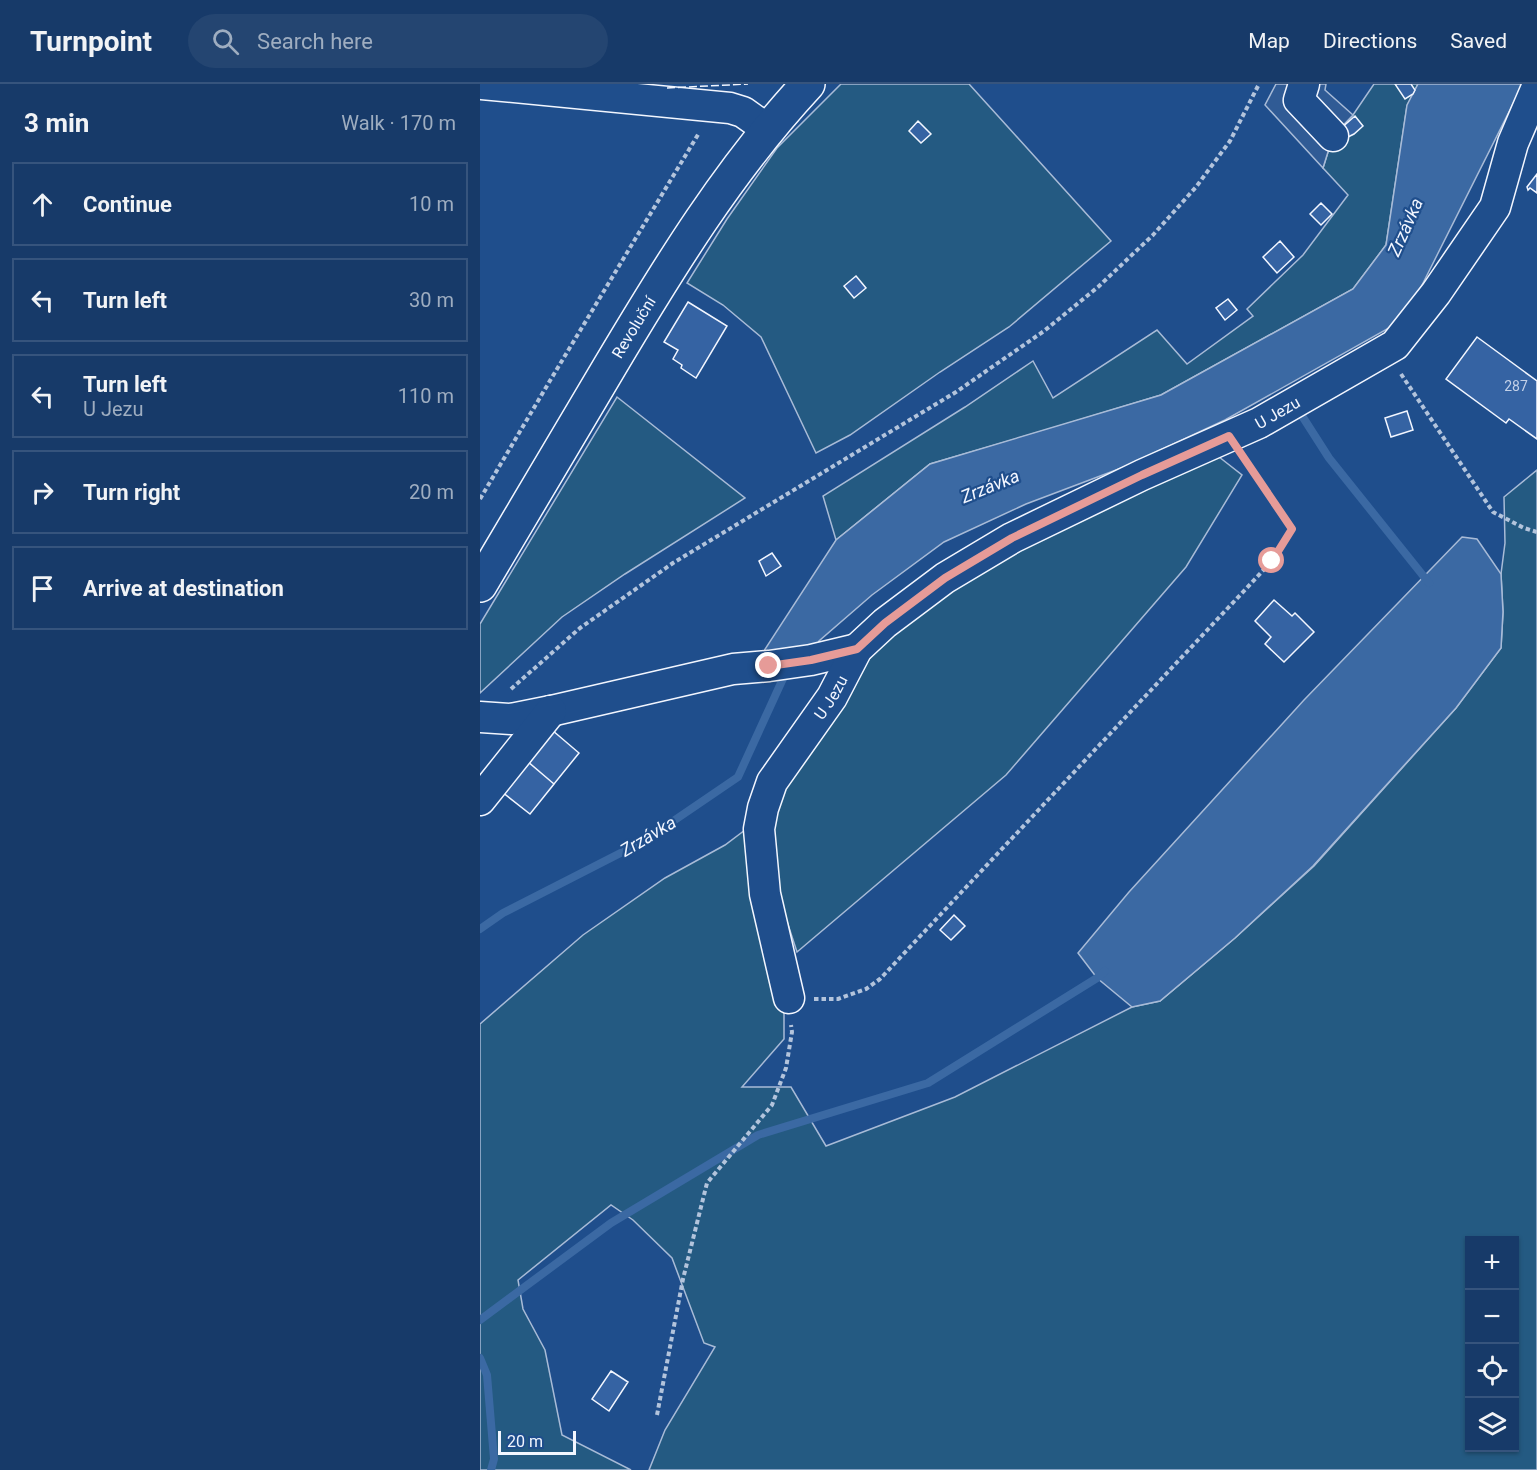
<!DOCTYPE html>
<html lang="en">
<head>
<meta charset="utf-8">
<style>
	body { margin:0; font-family:Roboto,sans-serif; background:#244571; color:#f1f3f6 }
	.controls { position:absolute; right:18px; bottom:18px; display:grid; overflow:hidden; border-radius:0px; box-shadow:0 2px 4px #0004 }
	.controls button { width:54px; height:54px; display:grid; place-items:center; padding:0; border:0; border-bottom:2px solid #36547d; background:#173a69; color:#f1f3f6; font:30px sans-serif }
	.scale { position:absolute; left:18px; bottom:15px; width:78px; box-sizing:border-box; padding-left:6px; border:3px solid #f2f6ff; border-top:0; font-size:16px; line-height:21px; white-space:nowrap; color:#f2f6ff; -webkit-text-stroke:4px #1f4e8c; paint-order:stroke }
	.stop { position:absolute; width:18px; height:18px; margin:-14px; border:4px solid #e69b98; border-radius:50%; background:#fff }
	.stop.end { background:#e69b98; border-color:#fff; box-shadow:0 2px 6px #0008 }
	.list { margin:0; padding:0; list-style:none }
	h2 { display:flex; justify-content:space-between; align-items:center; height:78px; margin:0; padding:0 24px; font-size:26px }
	h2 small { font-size:20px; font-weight:400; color:#9eadc0 }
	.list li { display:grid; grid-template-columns:39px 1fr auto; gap:18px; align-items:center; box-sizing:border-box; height:84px; margin:0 12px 12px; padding:0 12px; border:2px solid #36547d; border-radius:0px }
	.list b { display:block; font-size:22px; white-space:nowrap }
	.list p { margin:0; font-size:20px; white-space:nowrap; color:#9eadc0 }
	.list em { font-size:20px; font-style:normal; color:#9eadc0 }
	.icon { flex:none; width:33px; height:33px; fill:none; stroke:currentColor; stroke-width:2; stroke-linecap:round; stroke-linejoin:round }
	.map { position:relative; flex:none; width:1057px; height:1386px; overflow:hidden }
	header { display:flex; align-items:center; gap:36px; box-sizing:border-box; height:84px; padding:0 30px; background:#173a69; border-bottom:2px solid #36547d }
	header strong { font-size:28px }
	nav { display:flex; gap:33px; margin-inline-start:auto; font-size:21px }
	.search { width:420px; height:54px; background:#244571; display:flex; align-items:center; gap:15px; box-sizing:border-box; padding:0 21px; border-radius:33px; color:#9eadc0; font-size:22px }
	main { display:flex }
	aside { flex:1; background:#173a69 }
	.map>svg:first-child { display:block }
	.green { fill:#245a82; stroke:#a8bbd7; stroke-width:1.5; fill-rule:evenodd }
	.parking { fill:#305b95; stroke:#a8bbd7; stroke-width:1.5 }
	.water { fill:#3b69a3; stroke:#a8bbd7; stroke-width:1.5 }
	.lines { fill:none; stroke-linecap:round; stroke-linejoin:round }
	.stream { stroke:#3b69a3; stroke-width:8 }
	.building { fill:#3563a3; stroke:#f2f6ff; stroke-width:1.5 }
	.minor-casing { stroke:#f2f6ff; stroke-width:33 }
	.major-casing { stroke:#f2f6ff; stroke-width:36 }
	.path { stroke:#b3c4dc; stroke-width:4; stroke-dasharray:4.5 3; stroke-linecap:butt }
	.minor { stroke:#1f4e8c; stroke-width:30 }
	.major { stroke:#1f4e8c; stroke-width:33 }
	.fence { stroke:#f2f6ff; stroke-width:1.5; stroke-dasharray:8 3; stroke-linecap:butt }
	.route { stroke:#e69b98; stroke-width:8 }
	.labels { text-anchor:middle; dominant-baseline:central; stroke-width:4.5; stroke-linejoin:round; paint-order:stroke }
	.number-label { font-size:14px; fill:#c3d1e8 }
	.street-label { font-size:16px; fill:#f2f6ff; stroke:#1f4e8c }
	.water-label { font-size:18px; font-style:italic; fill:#f2f6ff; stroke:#1f4e8c }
</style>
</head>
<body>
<header>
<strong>Turnpoint</strong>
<div class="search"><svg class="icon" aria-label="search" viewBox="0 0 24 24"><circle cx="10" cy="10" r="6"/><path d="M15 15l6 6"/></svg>Search here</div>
<nav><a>Map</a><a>Directions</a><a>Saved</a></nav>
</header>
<main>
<aside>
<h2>3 min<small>Walk · 170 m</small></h2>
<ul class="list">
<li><svg class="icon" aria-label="ahead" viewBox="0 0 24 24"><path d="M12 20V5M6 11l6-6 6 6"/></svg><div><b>Continue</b></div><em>10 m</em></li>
<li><svg class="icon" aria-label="left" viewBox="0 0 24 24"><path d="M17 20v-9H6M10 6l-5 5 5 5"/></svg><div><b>Turn left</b></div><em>30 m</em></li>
<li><svg class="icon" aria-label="left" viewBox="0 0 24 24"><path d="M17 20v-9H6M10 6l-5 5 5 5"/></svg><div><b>Turn left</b><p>U Jezu</p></div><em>110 m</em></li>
<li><svg class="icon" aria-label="right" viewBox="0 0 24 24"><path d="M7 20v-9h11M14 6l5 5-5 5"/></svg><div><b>Turn right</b></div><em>20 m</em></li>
<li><svg class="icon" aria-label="arrive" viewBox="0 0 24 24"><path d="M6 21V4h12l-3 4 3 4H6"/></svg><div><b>Arrive at destination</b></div></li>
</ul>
</aside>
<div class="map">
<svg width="1057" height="1386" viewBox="0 0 1057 1386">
	<rect width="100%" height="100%" fill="#1f4e8c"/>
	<path class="green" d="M361 0H489L631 157 529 243 460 288 370 351 336 369 281 253 243 221 207 199 247 135 297 64Z
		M894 0H938L927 22 906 161 873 205 681 311 576 343 450 380 356 456 343 412 485 323 553 277 573 314 677 246 707 280 773 232 767 225 823 171 868 111 843 84 853 52 873 31Z
		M137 313 265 414 145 490 82 533 0 609V540Z
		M734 369 762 391 706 483 526 691 317 868 300 816 293 764 295 727 305 699 379 583 434 532 520 474Z
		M1057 386V1386H169L185 1346 235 1263 224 1259 192 1174 153 1136 131 1121 38 1196 43 1225 65 1266 82 1351 151 1386H0V940L103 851 185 794 245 761 269 743 304 924V955L262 1003H311L346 1062 475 1013 652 923 680 917 755 854 834 782 976 624 1021 564 1023 528 1021 490 1025 459 1024 413ZM990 1156H1034V1364H990Z"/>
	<path class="parking" d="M796 0H846L845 6 873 31 853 52 843 84 785 21Z"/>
	<path class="water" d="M938 0H1043L925 235 745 336 644 383 546 420 464 458 392 511 339 557 336 565 280 573 356 456 450 380 681 311 873 205 906 161 927 21Z
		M982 453 997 455 1021 490 1023 528 1021 564 976 624 833 782 755 854 680 917 652 923 617 894 598 869 649 808 824 616Z"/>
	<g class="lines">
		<path class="stream" d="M817 324 849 374 949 499
			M0 845 23 829 164 757 258 693 306 588
			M0 1236 131 1139 278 1051 448 999 617 894 625 887
			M0 1274 7 1291 14 1375 11 1386"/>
	</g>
	<path class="building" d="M915 0H931L935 6 933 10 925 15Z
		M875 32 883 42 874 50 864 55 859 46Z
		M438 37 451 50 441 59 429 47Z
		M1057 90V109L1050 104 1048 106 1047 103Z
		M841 119 852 130 841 141 830 130Z
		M800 157 814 173 797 189 783 173Z
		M376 192 386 204 374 214 364 202Z
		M748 215 757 226 745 236 736 224Z
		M208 218 247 242 216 294 201 284 202 281 193 275 198 266 184 258Z
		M997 253 1057 297V355L1029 335 1026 339 966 295Z
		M927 327 933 346 911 353 905 334Z
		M292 469 301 482 286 492 279 477Z
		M794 516 812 532 815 529 834 548 804 578 785 560 791 553 775 537Z
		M72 646 99 669 74 700 47 677Z
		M47 677 74 700 50 730 22 708Z
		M474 831 485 842 471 856 460 846Z
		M131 1287 148 1298 129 1327 112 1315Z"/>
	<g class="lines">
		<defs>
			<g id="minor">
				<path d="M2 0 250 24 263 28 287 45"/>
				<path d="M824 0 819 16 853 52"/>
				<path d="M0 633 31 635 71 627 253 585 289 582 331 576 377 565"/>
				<path d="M0 716 71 627"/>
				<path id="s1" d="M309 914 285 810 279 745 283 724 292 698 352 613 377 565 405 539 465 494 532 454 662 391 779 339 915 261 956 209 1015 123 1033 59 1057 3"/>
			</g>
			<g id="major">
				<path id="s2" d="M0 501C43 428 87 355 130 282 189 183 249 85 328 0"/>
			</g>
		</defs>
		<use href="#minor" class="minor-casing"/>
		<use href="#major" class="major-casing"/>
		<path class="path" d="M921 290 1013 428 1044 444 1057 448
			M0 415 71 295 219 49
			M31 605 100 544 193 479 476 308 564 247 618 203 673 151 716 103 750 57 779 0
			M334 915H358L386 905 400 895 792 477 812 445 764 375
			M177 1331 203 1195 227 1099 292 1021 306 984 312 948 311 941"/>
		<use href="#minor" class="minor"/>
		<use href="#major" class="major"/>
		<path class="fence" d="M187 4 268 0"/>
	</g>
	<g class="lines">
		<path class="route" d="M289 582 331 576 377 565 405 539 465 494 532 454 662 391 749 352 812 445 792 477"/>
	</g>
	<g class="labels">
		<g class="number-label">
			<text x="1036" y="302">287</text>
		</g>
		<g class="street-label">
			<text stroke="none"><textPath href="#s2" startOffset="300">Revoluční</textPath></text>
			<text stroke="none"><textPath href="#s1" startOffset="864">U Jezu</textPath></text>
			<text stroke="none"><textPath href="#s1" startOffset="324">U Jezu</textPath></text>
		</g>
		<g class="water-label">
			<text transform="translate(925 143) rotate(-66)">Zrzávka</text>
			<text transform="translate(510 402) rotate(-22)">Zrzávka</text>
			<text transform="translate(168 752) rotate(-31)">Zrzávka</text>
		</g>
	</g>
</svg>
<div class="controls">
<button>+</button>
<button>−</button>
<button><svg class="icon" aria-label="locate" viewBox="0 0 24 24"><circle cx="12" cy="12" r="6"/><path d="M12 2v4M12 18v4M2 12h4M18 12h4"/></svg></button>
<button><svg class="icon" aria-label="layers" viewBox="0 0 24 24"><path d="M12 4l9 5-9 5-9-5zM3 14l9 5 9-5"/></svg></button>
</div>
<div class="scale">20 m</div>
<div class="stop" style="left:792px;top:477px"></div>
<div class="stop end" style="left:289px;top:582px"></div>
</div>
</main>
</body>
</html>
